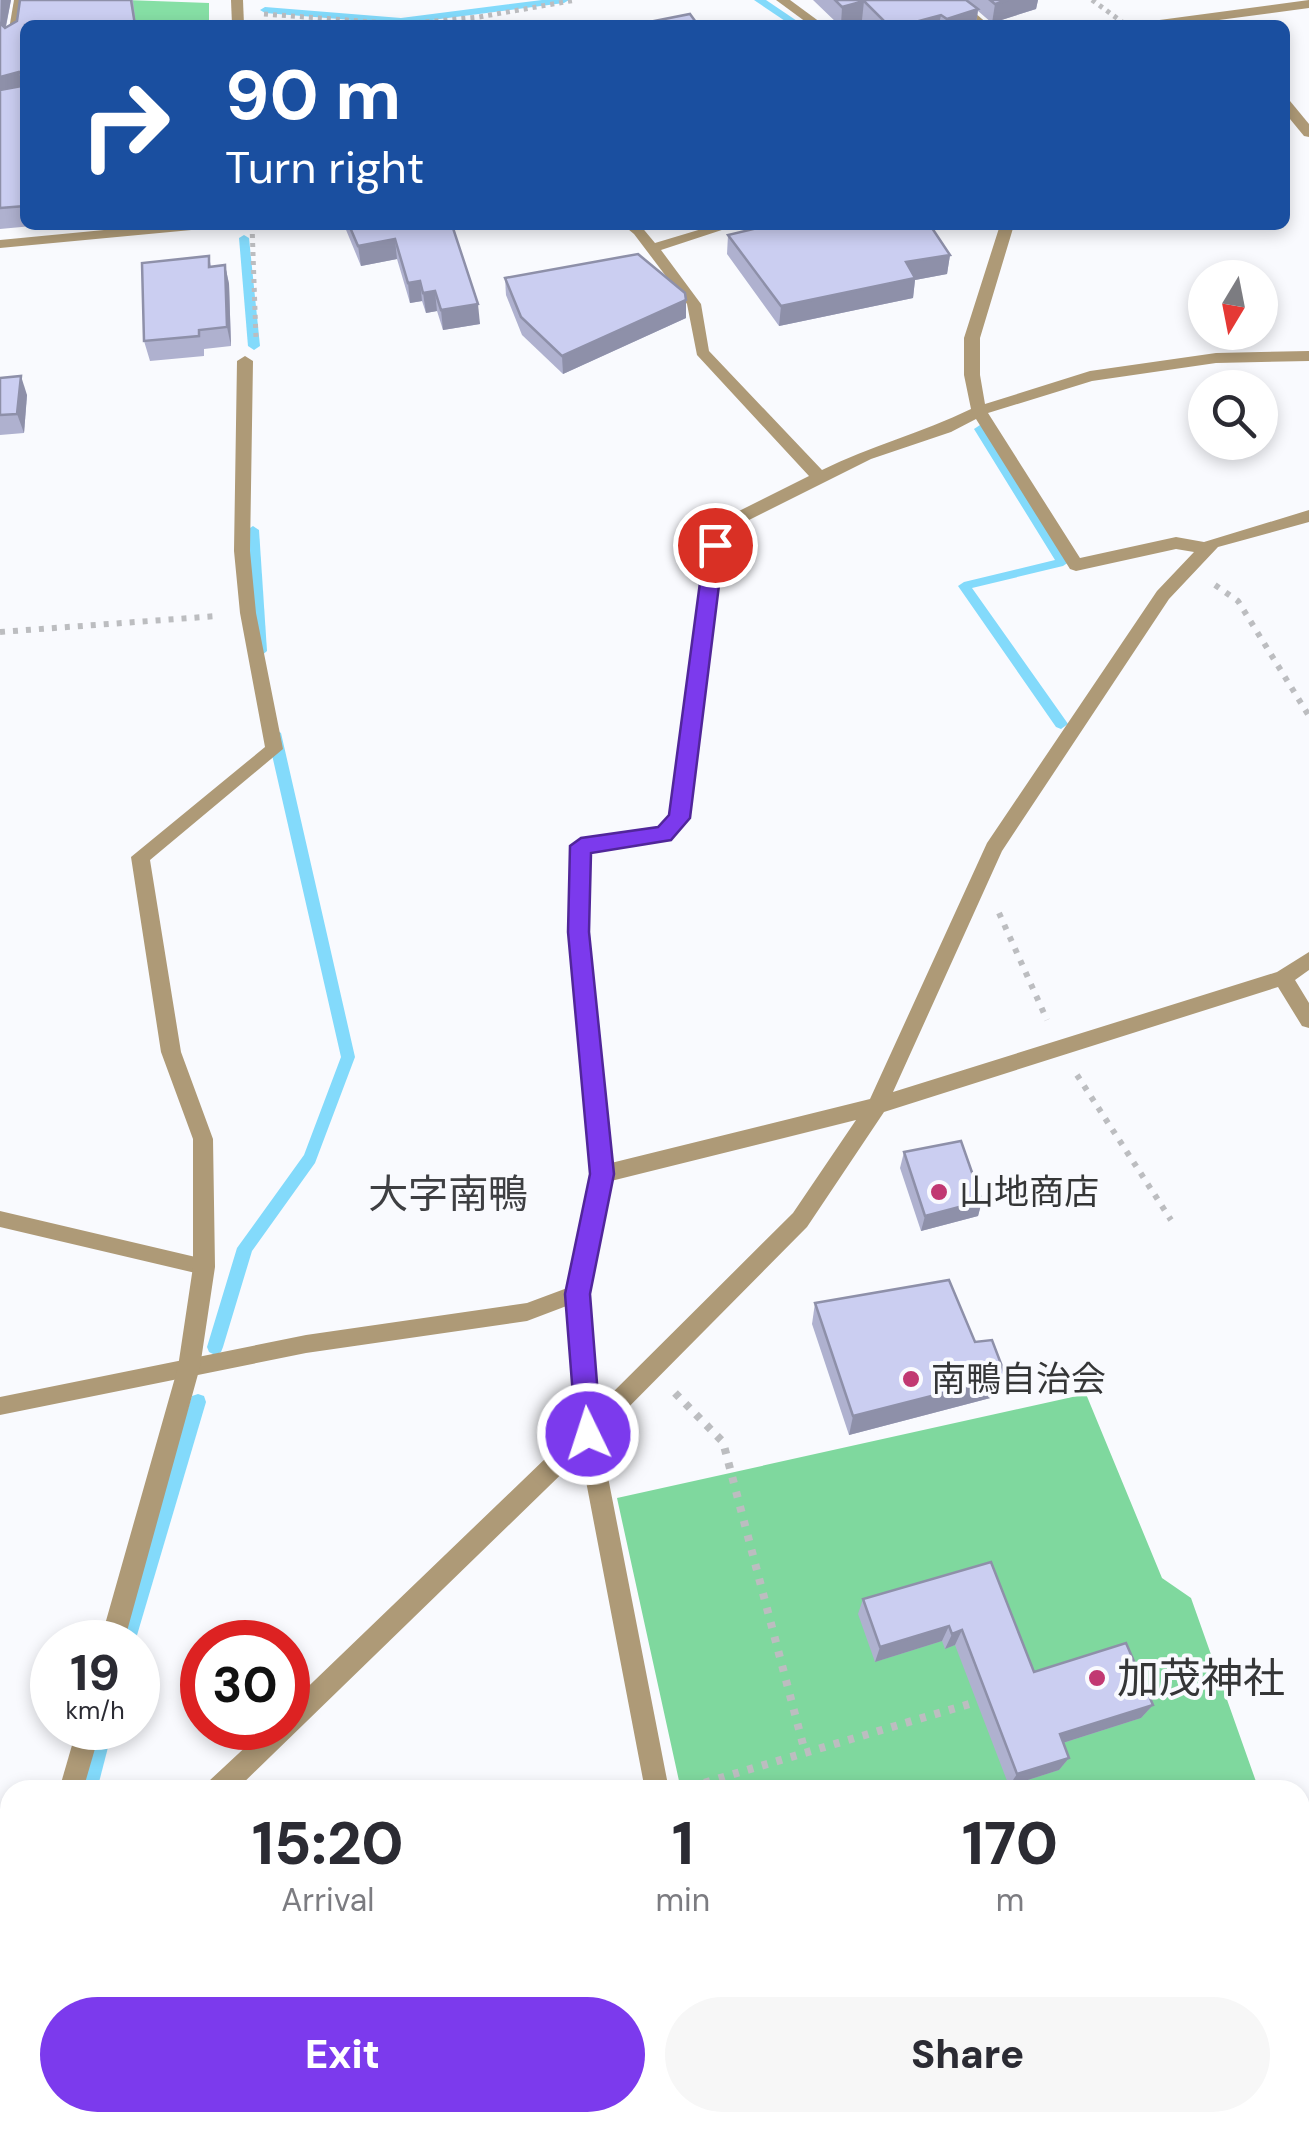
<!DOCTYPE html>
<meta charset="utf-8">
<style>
:root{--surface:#fff;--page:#f7f7f7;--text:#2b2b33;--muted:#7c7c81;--accent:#7c3aed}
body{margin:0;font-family:"DM Sans","Noto Sans JP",sans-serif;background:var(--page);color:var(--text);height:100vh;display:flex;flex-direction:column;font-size:38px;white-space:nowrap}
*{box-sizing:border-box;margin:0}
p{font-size:32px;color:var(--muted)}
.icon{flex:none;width:55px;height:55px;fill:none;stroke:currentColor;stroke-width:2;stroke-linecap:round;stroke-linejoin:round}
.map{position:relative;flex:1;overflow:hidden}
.drawer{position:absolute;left:0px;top:1780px;width:1310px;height:352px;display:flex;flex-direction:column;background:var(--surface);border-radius:30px 30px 0 0;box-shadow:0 5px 15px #0003}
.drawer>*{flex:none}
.banner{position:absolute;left:20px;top:20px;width:1270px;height:210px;border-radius:15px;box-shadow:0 5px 15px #0003;background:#1a4fa0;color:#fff;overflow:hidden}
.needle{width:65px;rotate:190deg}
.tools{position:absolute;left:1188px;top:260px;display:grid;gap:20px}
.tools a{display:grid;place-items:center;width:90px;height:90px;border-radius:50%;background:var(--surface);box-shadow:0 5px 15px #0003;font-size:50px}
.speed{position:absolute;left:30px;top:1620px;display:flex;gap:20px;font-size:50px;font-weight:700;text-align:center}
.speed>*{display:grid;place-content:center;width:130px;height:130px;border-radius:50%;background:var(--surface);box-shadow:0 5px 15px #0003;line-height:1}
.speed small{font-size:25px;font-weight:400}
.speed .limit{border:15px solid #d22;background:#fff;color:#111}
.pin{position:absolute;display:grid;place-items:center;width:85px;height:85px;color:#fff;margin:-42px;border:5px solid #fff;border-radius:50%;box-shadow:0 2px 10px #0007}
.me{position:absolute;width:110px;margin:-55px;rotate:356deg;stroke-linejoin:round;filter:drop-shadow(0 0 8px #0008)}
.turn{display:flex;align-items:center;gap:35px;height:210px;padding:0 40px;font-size:45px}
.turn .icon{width:130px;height:130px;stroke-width:2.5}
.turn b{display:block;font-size:70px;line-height:85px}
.eta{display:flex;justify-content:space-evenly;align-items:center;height:170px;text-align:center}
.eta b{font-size:60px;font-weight:800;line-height:70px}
.button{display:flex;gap:20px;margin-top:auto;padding:20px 40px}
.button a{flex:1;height:115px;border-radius:60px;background:var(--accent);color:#fff;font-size:40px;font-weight:800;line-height:115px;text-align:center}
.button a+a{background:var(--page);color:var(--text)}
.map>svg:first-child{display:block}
.green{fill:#86dfa5}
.forest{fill:#7fd89e}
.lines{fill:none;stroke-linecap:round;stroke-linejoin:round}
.stream{fill:#83dafb;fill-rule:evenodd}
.path-far2{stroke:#bcbdc0;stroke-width:5;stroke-dasharray:4 5;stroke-linecap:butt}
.path-far1{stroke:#bcbdc0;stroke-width:6;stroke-dasharray:5 8;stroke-linecap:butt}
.path{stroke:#bcbdc0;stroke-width:8;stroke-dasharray:6 9;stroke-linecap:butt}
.service{fill:#ae9a77;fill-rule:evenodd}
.minor{fill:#ae9a77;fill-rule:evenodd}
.wall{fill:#afb1cf}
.shaded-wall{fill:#8e90a9}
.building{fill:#cbcef1;stroke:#8e90a9;stroke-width:2.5}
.route{fill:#7c3aed;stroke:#51269a;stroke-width:2.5}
.poi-dot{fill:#c13872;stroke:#f9fafe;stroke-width:4}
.labels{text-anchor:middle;stroke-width:8;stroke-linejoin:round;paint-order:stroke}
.poi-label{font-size:35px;fill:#353637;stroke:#f9fafe;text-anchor:start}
.quarter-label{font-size:40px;fill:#3e3f42;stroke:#f9fafe}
.near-poi-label{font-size:42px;fill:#353637;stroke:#f9fafe;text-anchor:start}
</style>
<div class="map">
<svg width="1309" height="2132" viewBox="0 0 1309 2132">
<rect width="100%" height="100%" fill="#f9fafe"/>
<path class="green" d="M 126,0 L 209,3 L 209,25 L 88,25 Z"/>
<path class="forest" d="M 1086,1394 L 1162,1578 L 1191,1598 L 1259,1790 L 681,1790 L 617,1498 Z"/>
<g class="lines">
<g class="stream">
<path d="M 542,0 L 569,0 L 564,3 L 401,24 L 265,13 L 260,10 L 265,7 L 401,18 Z"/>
<path d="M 754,0 L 766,0 L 803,25 L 791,25 Z"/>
<path d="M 244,235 L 249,238 L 260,346 L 254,350 L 248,346 L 239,238 Z"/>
<path d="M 980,425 L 984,426 L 1069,562 L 1063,566 L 972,588 L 1066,721 L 1068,724 L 1061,729 L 1056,727 L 958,586 L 964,582 L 1055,560 L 974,429 Z"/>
<path d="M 253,526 L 259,530 L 267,651 L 261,656 L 255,651 L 247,530 Z"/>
<path d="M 274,728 L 281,733 L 355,1057 L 315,1163 L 252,1251 L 223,1347 L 221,1352 L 215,1355 L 209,1352 L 207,1347 L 237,1248 L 304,1155 L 341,1057 L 267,733 Z"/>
<path d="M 198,1394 L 204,1396 L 206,1402 L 135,1642 L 117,1642 L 190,1402 L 192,1396 Z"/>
<path d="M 95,1728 L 113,1728 L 97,1790 L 79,1790 Z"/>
</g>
<g class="path-far2">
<path d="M 1092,0 L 1125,24"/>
<path d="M 264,14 L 402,24 L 479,17 L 576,0"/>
<path d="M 252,225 L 256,339"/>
</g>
<g class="path-far1">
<path d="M 1215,585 L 1238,601 L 1309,716"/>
<path d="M 0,632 L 217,616"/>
<path d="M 999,913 L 1047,1020"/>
<path d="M 1077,1075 L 1171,1220"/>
</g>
<g class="path">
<path d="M 675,1393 L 723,1442 L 805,1752"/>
<path d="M 690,1787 L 976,1702"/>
</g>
<g class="service">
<path d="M 0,1211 L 204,1259 L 211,1261 L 213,1267 L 211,1273 L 204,1275 L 0,1227 Z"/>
<path d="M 578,1284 L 585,1287 L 587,1293 L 585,1299 L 527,1321 L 306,1353 L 0,1415 L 0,1397 L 306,1335 L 527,1303 Z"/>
</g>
<g class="minor">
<path d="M 14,0 L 26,0 L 19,41 L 13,45 L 7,41 Z"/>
<path d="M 231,0 L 243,0 L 244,25 L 232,25 Z"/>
<path d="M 776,0 L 790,0 L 824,25 L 810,25 Z"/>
<path d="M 946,0 L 960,0 L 989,25 L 975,25 Z"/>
<path d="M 1309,0 L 1309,8 L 1181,25 L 1146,25 L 1152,21 Z"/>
<path d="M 1285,100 L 1290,101 L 1309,124 L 1309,137 L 1304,136 L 1285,113 Z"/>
<path d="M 156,225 L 209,225 L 202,229 L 0,248 L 0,240 Z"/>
<path d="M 623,225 L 640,225 L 655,243 L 715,225 L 737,225 L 661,250 L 701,304 L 709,351 L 822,470 C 870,446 922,433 971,409 L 964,375 L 964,338 L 1000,225 L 1014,225 L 980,338 L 980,375 L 985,404 L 1090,371 L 1216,353 L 1309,351 L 1309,361 L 1216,363 L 1092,381 L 988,413 L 1080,558 L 1176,537 L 1204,542 L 1309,510 L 1309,522 L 1218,547 L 1169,599 L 1002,851 L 893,1092 L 1277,972 L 1309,952 L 1309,970 L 1295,980 L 1309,1003 L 1309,1028 L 1302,1026 L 1278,987 L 884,1112 L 807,1227 L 600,1436 L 669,1790 L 645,1790 L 581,1455 L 236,1790 L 206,1790 L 209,1781 L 266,1728 L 288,1728 L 288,1706 L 576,1429 L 567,1293 L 592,1174 L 568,932 L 572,846 L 581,839 L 659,828 L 670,816 L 707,545 L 721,520 L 809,476 L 697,355 L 687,304 L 634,234 ZM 976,419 L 1070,569 L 1076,571 L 1176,549 L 1194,552 L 1157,591 L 987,843 L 870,1099 L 611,1163 L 588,932 L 590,852 L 671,839 L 688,818 L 723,545 L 733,528 L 871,459 L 951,432 ZM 856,1120 L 793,1213 L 597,1408 L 589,1293 L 611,1181 Z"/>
<path d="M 245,356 L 253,361 L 250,551 L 256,613 L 283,749 L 150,860 L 181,1052 L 213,1139 L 215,1267 L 200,1367 L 124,1642 L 100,1642 L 178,1367 L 193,1267 L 193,1139 L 161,1052 L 131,857 L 265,747 L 240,613 L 234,551 L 237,361 Z"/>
<path d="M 77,1728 L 101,1728 L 83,1790 L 59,1790 Z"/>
<path d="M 10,1923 L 10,1959 L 0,1964 L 0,1928 Z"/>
<path d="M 691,2122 L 719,2122 L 721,2132 L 693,2132 Z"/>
</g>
</g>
<g class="wall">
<path d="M 0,0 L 11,0 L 6,27 L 17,21 L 20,0 L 133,0 L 136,25 L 25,25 L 25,225 L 43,225 L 0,229 Z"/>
<path d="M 813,0 L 1038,0 L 1036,9 L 992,23 L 978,11 L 976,25 L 867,25 L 862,20 L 839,25 Z"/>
<path d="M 344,225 L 452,225 L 480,324 L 443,330 L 437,311 L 426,313 L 422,301 L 410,303 L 397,259 L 361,266 Z"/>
<path d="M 728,235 L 950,255 L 947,274 L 915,280 L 913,298 L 779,326 L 727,254 Z"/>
<path d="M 209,256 L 211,267 L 225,265 L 229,284 L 231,346 L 204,349 L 204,356 L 150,361 L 144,341 Z"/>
<path d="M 505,278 L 686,300 L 686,318 L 563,374 L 522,335 L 506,295 Z"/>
<path d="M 0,378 L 27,395 L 24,433 L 0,435 Z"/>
<path d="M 904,1152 L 982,1201 L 978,1216 L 921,1231 L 900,1168 Z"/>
<path d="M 815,1303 L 975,1342 L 1006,1377 L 998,1396 L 849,1435 L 812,1324 Z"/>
<path d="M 991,1562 L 1034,1672 L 1153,1705 L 1141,1718 L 1063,1743 L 1069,1758 L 1059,1770 L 1009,1786 L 955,1645 L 945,1649 L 942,1641 L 875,1662 L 858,1614 L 863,1599 Z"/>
</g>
<g class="shaded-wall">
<path d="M 1,0 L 11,0 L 3,40 L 0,29 Z"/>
<path d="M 1008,0 L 1038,0 L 1036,9 L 992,23 L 995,4 Z"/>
<path d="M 864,1 L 862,20 L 841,25 L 842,7 Z"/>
<path d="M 978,9 L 976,25 L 946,25 L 947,19 Z"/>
<path d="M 941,15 L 939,25 L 904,25 Z"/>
<path d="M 19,72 L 24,92 L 0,99 L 0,77 Z"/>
<path d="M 395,239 L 397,259 L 361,266 L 358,246 Z"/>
<path d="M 950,255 L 947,274 L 915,280 L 913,298 L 779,326 L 781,306 L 906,262 Z"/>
<path d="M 225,265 L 229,284 L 231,346 L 227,327 Z"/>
<path d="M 420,281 L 422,301 L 410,303 L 408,283 Z"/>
<path d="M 435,291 L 437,311 L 426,313 L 423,293 Z"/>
<path d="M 686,300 L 686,318 L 563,374 L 562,356 Z"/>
<path d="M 478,304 L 480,324 L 443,330 L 441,310 Z"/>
<path d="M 21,376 L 27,395 L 24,433 L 17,414 Z"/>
<path d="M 982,1201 L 978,1216 L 921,1231 L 925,1216 Z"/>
<path d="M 1006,1377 L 998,1396 L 849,1435 L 853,1416 Z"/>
<path d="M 949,1626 L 942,1641 L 875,1662 L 880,1647 Z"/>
<path d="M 962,1630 L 955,1645 L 945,1649 L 952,1634 Z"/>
<path d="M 1153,1705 L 1141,1718 L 1050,1747 L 1060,1734 Z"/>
<path d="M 1069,1758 L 1059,1770 L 1009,1786 L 1017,1774 Z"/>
</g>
<g class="building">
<path d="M 20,0 L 131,0 L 135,25 L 25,25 L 25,206 L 0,208 L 0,90 L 22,86 L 23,76 L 19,72 L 0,77 L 0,23 L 5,28 L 17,21 Z"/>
<path d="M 835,0 L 966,0 L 978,9 L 947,19 L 941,15 L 904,25 L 888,25 L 864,1 L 842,7 Z"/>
<path d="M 990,0 L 1008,0 L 995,4 Z"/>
<path d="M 690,14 L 698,25 L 634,25 Z"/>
<path d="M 349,225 L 452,225 L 478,304 L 441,310 L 435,291 L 423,293 L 420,281 L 408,283 L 395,239 L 358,246 Z"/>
<path d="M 770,225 L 930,225 L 950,255 L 906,262 L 915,278 L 781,306 L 728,235 Z"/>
<path d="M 638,254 L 685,293 L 686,300 L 562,356 L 521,317 L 505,278 Z"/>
<path d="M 209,256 L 209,267 L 225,265 L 227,327 L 199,330 L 199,336 L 144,341 L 142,263 Z"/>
<path d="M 21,376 L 17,414 L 0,415 L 0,378 Z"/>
<path d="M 961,1141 L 982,1201 L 925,1216 L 904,1152 Z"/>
<path d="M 949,1280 L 975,1342 L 992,1340 L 1006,1377 L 853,1416 L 815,1303 Z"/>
<path d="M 991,1562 L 1034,1672 L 1126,1643 L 1153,1705 L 1060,1734 L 1069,1758 L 1017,1774 L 962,1630 L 952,1634 L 949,1626 L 880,1647 L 863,1599 Z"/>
</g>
<path class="route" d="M 715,539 L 724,545 L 690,818 L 671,840 L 591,853 L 589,932 L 614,1174 L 590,1294 L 601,1434 L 598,1442 L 588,1446 L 579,1442 L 576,1434 L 565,1294 L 590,1174 L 568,932 L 570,846 L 581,838 L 658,827 L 669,815 L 705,545 Z"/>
<g class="poi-dot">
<circle cx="939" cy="1192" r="10"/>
<circle cx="911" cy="1379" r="10"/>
<circle cx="1097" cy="1678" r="10"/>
</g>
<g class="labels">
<g class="poi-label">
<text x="959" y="1204">山地商店</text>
<text x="931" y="1391">南鴨自治会</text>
</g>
<g class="quarter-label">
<text x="448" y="1208">大字南鴨</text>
</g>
<g class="near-poi-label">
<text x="1117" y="1693">加茂神社</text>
</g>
</g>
</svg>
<div class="tools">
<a><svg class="needle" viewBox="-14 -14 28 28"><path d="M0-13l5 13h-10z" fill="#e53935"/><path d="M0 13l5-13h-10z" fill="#7c7c81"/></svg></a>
<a><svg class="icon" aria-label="search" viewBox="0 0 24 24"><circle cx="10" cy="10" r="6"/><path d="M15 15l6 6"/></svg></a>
</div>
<div class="speed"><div>19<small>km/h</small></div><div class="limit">30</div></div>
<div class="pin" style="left:715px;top:545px;background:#d93025"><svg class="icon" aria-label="arrive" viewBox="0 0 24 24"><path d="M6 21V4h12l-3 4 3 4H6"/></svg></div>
<svg class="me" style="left:588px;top:1434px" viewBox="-20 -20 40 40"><circle r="17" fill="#7c3aed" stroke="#fff" stroke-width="3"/><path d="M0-11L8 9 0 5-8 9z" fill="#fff"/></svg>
<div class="banner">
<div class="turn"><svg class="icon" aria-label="right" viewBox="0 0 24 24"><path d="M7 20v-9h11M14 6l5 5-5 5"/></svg><div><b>90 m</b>Turn right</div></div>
</div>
<section class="drawer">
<div class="eta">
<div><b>15:20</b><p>Arrival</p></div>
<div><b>1</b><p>min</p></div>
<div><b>170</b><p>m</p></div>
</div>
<div class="button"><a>Exit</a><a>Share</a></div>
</section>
</div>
